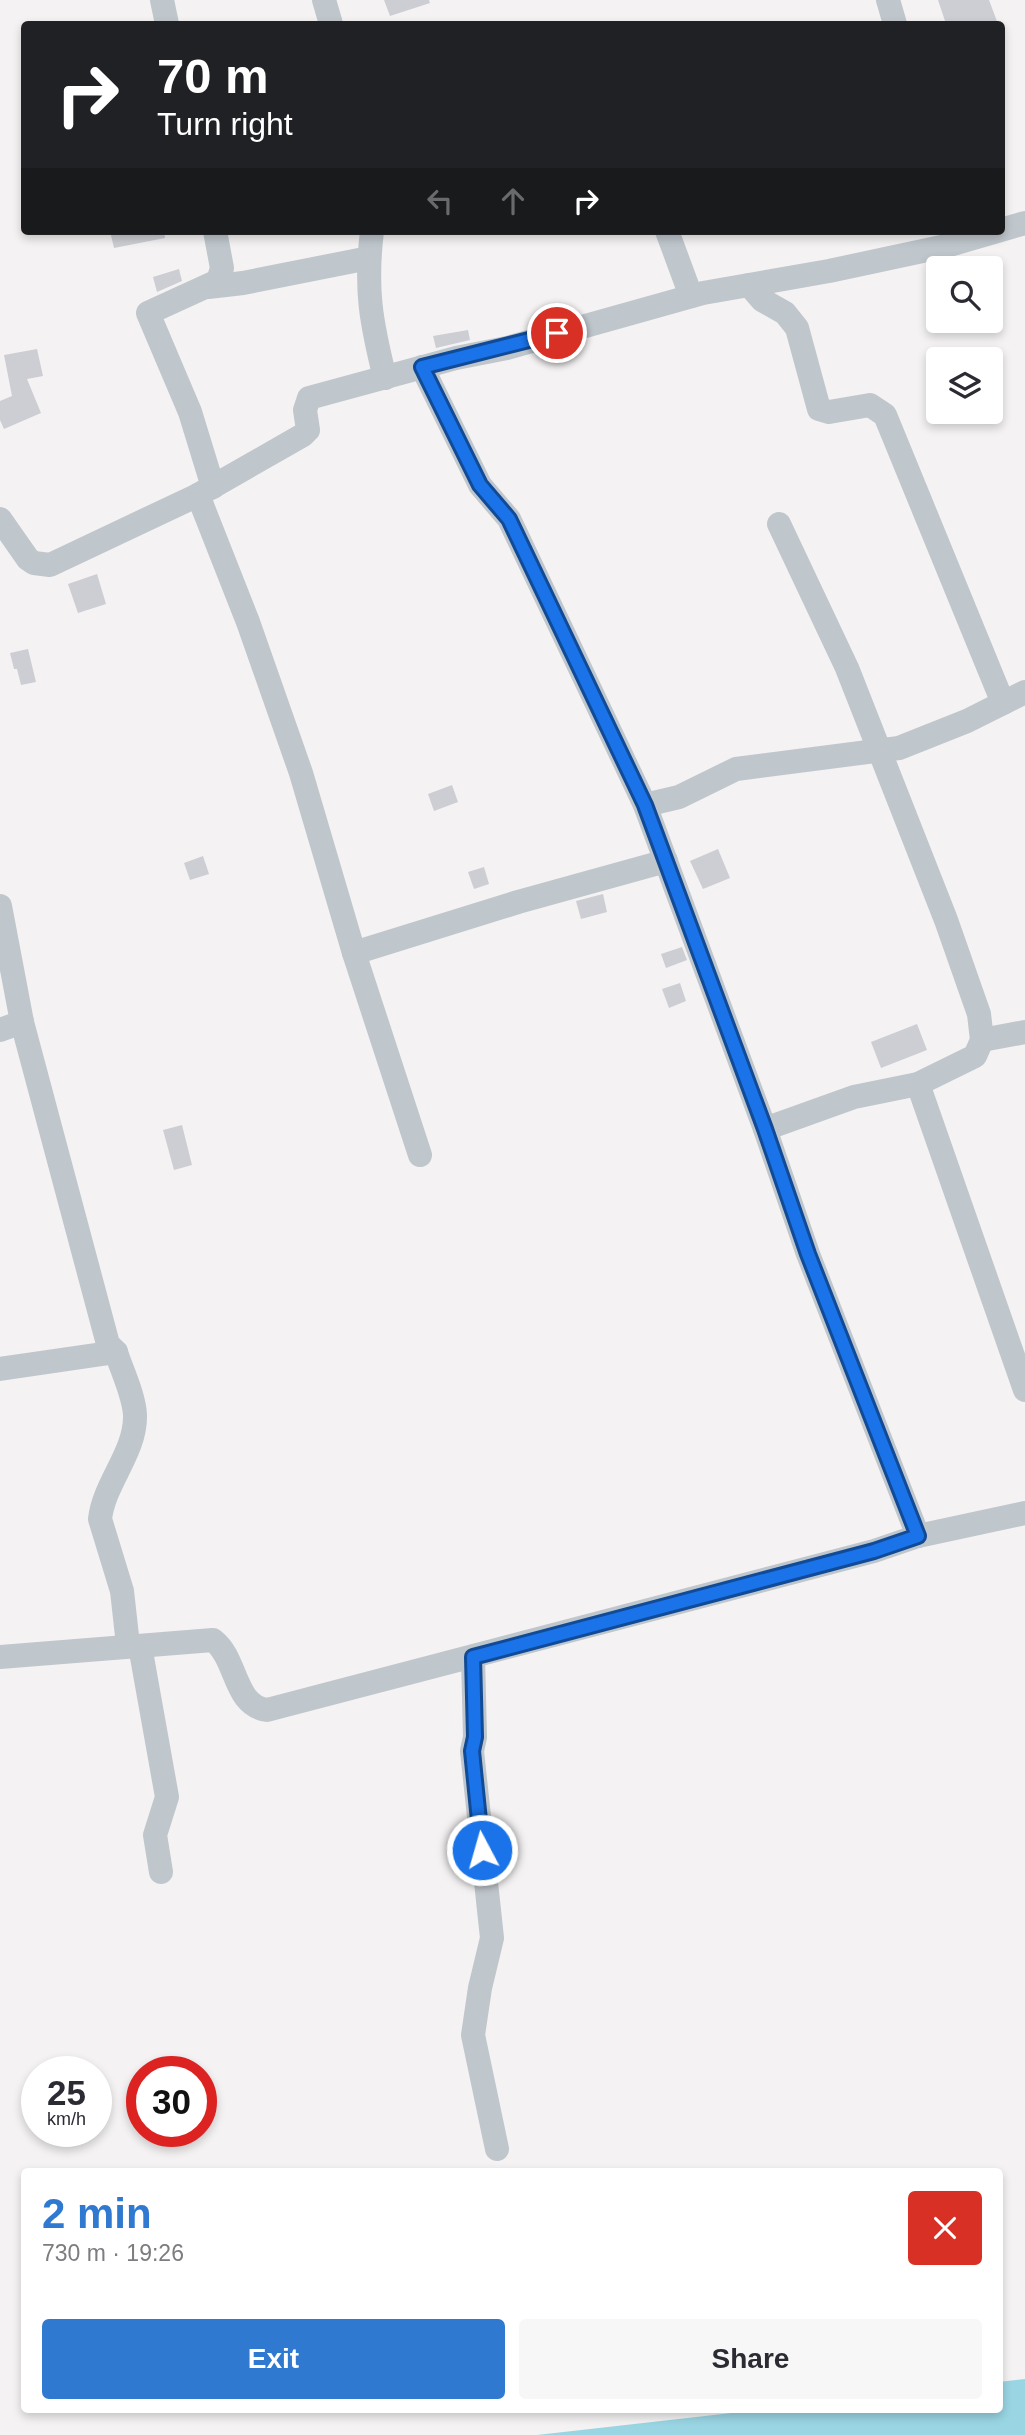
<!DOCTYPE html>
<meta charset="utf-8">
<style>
:root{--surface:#fff;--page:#f7f7f7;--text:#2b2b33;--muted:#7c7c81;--accent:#3079d0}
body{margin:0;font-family:Arial,sans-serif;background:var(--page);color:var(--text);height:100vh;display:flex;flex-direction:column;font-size:26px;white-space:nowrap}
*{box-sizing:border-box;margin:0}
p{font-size:23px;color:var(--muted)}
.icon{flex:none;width:38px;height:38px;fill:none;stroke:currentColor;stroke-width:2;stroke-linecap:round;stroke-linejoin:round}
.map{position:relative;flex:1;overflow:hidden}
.panel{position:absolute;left:21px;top:2168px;width:982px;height:245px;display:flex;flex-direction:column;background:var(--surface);border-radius:7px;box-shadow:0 4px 10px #0003}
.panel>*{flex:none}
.guide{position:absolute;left:21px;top:21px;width:984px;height:214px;border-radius:7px;box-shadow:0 4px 10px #0003;background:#202124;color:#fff;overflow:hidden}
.buttons{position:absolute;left:926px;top:256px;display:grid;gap:14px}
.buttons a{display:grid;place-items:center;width:77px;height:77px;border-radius:7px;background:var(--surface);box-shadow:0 4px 10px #0003;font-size:35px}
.speed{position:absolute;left:21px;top:2056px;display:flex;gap:14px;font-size:35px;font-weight:700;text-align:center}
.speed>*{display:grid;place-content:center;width:91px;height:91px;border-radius:50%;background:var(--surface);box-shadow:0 4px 10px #0003;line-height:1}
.speed small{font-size:18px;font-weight:400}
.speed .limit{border:10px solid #d22;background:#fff;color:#111}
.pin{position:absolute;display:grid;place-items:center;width:60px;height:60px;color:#fff;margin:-30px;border:4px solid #fff;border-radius:50%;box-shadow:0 2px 7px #0007}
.me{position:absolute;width:77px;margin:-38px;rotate:354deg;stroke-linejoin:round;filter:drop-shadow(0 0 5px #0008)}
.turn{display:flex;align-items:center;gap:24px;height:147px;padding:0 21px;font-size:32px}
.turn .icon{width:91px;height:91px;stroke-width:2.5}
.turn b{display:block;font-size:49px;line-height:60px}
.lanes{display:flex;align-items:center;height:66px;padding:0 21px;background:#0003;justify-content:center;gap:35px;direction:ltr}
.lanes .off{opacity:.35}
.round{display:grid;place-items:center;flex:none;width:74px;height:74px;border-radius:7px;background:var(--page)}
.headline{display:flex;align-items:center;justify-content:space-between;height:119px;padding:0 21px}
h1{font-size:42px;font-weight:800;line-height:52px;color:var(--accent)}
.primary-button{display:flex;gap:14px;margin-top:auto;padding:14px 21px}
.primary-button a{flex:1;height:80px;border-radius:7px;background:var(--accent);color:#fff;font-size:28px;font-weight:800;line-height:80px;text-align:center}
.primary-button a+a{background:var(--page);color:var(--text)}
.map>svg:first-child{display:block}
.water{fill:#99d5e3}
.building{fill:#cdced3}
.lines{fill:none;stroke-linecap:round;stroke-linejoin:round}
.minor{stroke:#bfc6cc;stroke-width:24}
.route-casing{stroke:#114b97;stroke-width:18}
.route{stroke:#1a73e8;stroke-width:12}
</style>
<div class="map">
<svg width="1025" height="2435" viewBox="0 0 1025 2435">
<rect width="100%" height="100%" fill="#f4f2f2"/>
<path class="water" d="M 1025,2379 L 1025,2435 L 537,2435 L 758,2410 L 999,2410 L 999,2382 Z"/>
<g class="building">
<path d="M 384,0 L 429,0 L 430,3 L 390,16 Z"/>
<path d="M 938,0 L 989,0 L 998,24 L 946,24 Z"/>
<path d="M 110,231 L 164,231 L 165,238 L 114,248 Z"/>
<path d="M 179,269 L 182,281 L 157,292 L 153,277 Z"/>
<path d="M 468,330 L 470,340 L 436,348 L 433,336 Z"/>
<path d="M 37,349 L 43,376 L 27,379 L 41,413 L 4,429 L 0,420 L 0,401 L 12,396 L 4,355 Z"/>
<path d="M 97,574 L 106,604 L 78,613 L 68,584 Z"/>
<path d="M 28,649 L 36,682 L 21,685 L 17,669 L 14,669 L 10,653 Z"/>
<path d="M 452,785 L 458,802 L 434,811 L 428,794 Z"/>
<path d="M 718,849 L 730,878 L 703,889 L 690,861 Z"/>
<path d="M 203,856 L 209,874 L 190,880 L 184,863 Z"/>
<path d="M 484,867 L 489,884 L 474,889 L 468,872 Z"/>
<path d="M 603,894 L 607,912 L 581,919 L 576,901 Z"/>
<path d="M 682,947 L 687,960 L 666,968 L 661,954 Z"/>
<path d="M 680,983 L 686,1001 L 669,1008 L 662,989 Z"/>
<path d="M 917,1024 L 927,1050 L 881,1068 L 871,1042 Z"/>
<path d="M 182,1125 L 192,1165 L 174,1170 L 163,1130 Z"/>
</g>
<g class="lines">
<g class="minor">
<path d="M 162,0 L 167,24"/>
<path d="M 324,0 L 331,24"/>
<path d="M 888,0 L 895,24"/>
<path d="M 372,231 C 365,289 371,322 385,378"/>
<path d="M 667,231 L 691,296"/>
<path d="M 749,285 L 762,300 L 785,313 L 797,328 L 819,409 L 829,412 L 870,405 L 885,415 L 1003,703"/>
<path d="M 208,287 L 243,283 L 369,258"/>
<path d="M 422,367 L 480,485 L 509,519 L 645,805 L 765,1129 L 808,1254 L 918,1536"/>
<path d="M 213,487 L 190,412 L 148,313 L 218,281 L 222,268 L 215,231"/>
<path d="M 198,495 L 248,622 L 301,773 L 354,953 L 420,1155"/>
<path d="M 0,519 L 28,559 L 34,563 L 50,565 L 198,495 L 303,435 L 308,430 L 305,410 L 309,398 L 456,358 L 507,348 L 703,293 L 829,271 L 946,246 L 1025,223"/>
<path d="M 645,805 L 679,797 L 736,769 L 899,748 L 967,721 L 1025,692"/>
<path d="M 0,906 L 22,1022 L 0,1030"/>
<path d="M 354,953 L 518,902 L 666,861"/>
<path d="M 22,1022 L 108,1344 L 116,1352"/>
<path d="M 982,1040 L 1025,1032"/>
<path d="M 918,1084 L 1025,1390"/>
<path d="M 765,1129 L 854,1097 L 918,1084 L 975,1056 L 982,1040 L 979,1014 L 946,920 L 847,668 L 779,524"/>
<path d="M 0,1369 L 116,1352 C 122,1371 134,1395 135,1415 C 136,1452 104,1483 100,1519 L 122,1591 L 128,1645"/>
<path d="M 140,1646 L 167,1797 L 155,1835 L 161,1872"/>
<path d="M 0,1657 L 213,1640 C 238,1659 233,1705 267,1710 L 874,1551 L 918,1536 L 1025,1513"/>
<path d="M 473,1657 L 475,1737 L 472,1751 L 492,1938 L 480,1988 L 473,2035 L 497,2149"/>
</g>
</g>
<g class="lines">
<g class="route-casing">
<path id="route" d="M 482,1850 L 472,1751 L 475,1737 L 473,1657 L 874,1551 L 918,1536 L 808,1254 L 765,1129 L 645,805 L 509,519 L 480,485 L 422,367 L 557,333"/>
</g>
<use href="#route" class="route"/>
</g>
</svg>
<div class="buttons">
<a><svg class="icon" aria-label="search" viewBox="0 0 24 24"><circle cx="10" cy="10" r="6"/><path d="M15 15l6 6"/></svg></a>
<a><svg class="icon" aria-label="layers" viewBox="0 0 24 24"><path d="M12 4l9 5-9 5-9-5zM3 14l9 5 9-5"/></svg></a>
</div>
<div class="speed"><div>25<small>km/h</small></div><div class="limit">30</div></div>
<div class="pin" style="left:557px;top:333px;background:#d93025"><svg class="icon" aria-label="arrive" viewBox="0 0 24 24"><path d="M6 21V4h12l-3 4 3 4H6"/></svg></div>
<svg class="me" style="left:482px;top:1850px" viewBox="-20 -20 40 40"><circle r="17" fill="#1a73e8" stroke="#fff" stroke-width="3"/><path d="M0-11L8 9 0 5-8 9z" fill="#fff"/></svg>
<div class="guide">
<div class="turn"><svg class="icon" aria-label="right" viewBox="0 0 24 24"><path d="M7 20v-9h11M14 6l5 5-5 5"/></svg><div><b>70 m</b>Turn right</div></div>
<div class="lanes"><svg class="icon off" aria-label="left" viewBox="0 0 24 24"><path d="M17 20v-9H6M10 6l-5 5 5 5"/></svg><svg class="icon off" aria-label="ahead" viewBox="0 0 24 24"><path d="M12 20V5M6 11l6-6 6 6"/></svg><svg class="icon" aria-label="right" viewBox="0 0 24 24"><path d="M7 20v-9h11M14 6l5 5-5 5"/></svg></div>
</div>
<section class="panel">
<div class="headline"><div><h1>2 min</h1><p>730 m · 19:26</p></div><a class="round" style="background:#d93025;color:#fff"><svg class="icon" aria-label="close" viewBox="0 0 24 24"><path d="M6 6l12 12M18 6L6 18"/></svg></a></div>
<div class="primary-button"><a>Exit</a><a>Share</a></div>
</section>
</div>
